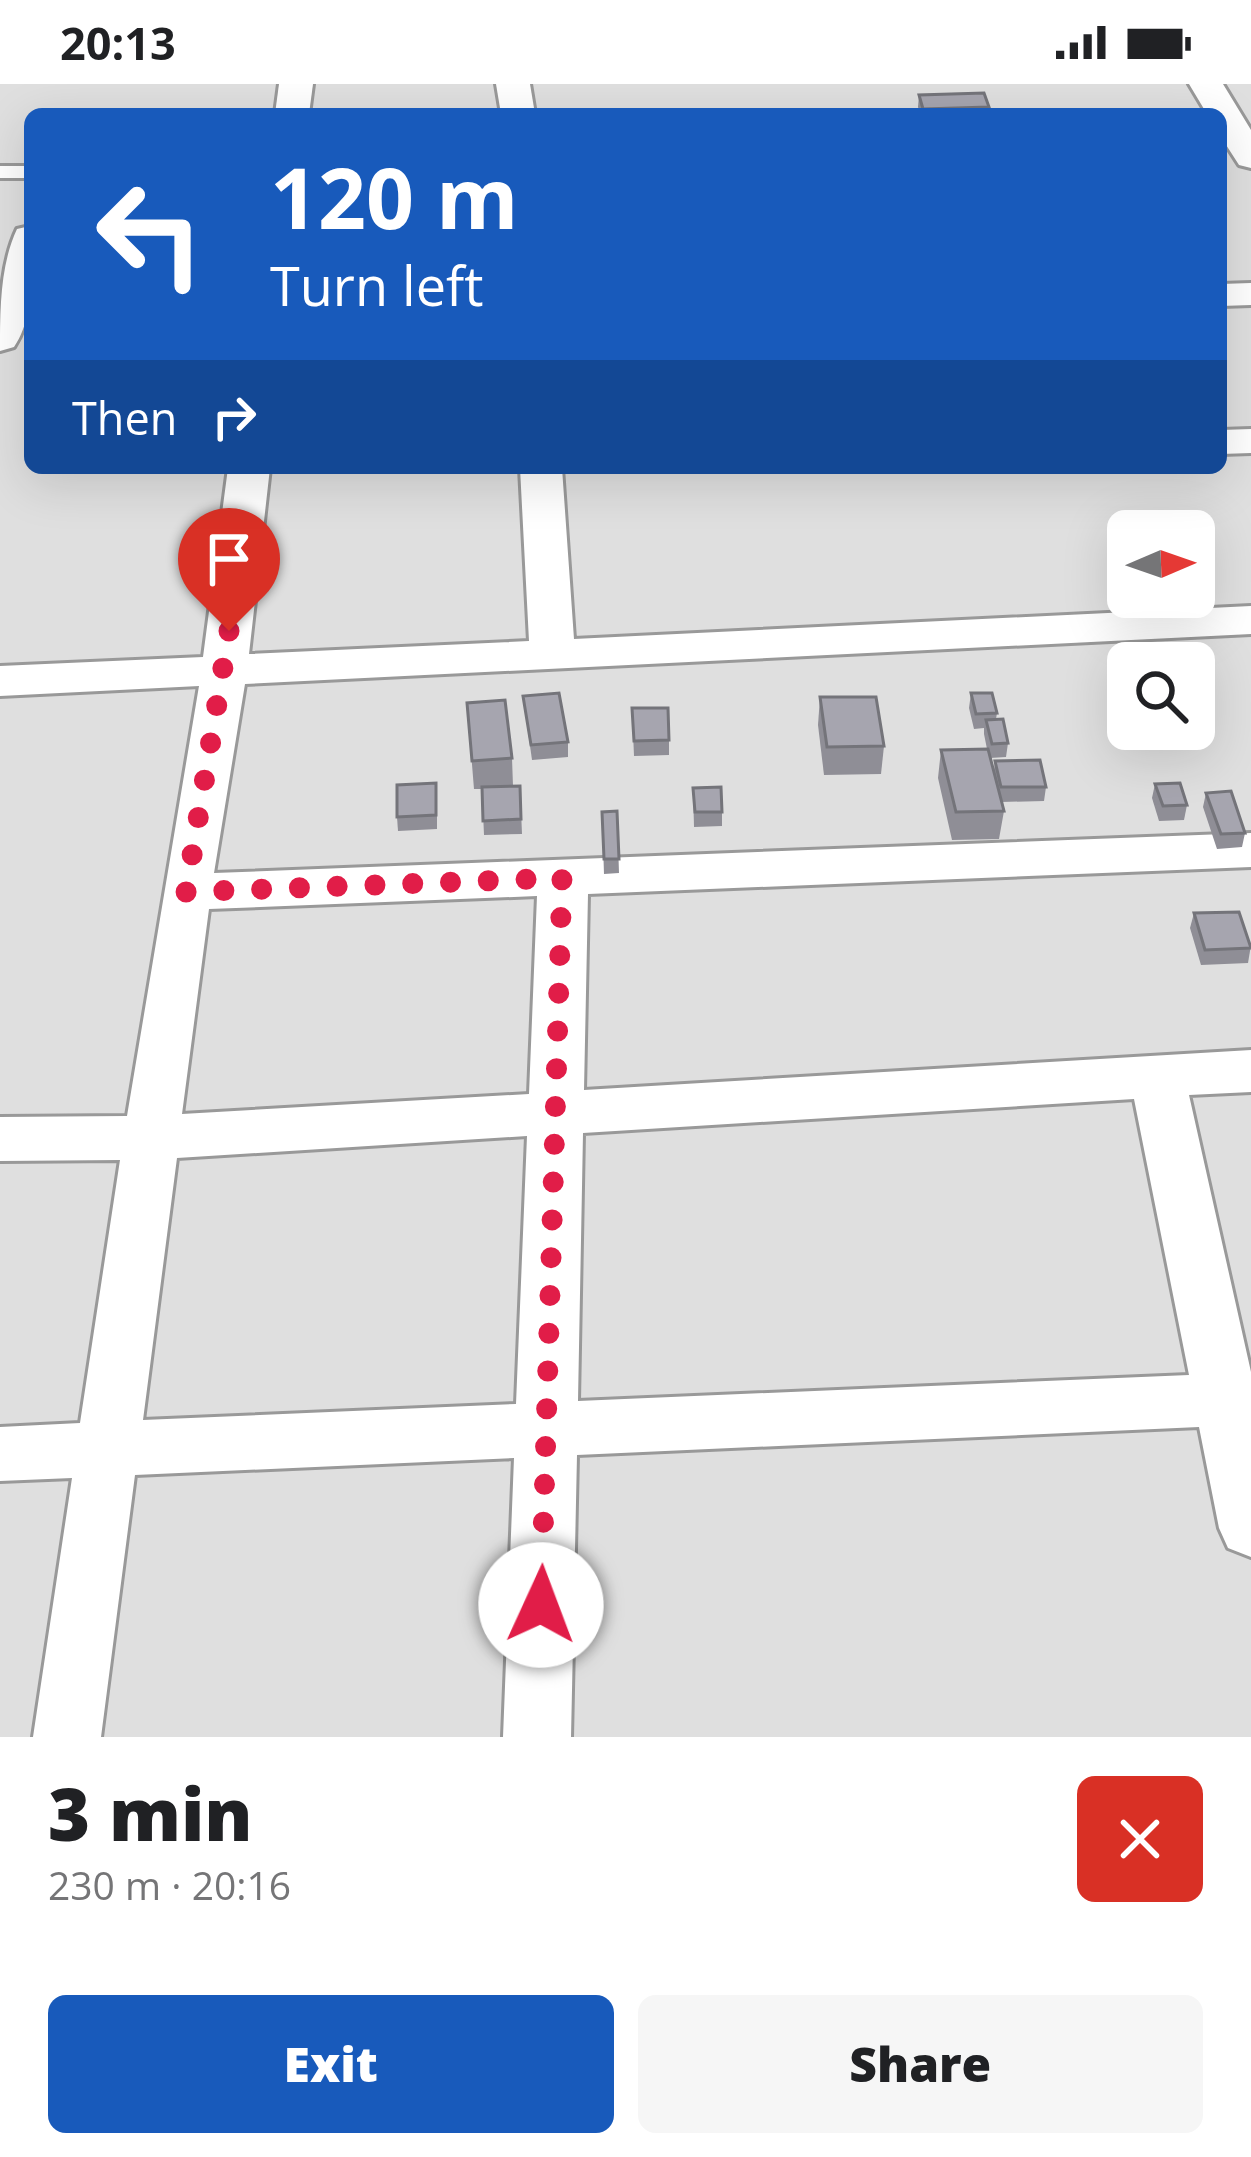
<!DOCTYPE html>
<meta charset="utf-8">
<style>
:root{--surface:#fff;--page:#f6f6f6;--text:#202124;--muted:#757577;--accent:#185abb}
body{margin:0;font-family:"Open Sans",sans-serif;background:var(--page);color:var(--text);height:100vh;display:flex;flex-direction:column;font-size:45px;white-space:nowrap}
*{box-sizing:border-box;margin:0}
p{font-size:39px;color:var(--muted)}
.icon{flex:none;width:66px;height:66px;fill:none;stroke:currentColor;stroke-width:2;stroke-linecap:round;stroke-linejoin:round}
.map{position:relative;height:1653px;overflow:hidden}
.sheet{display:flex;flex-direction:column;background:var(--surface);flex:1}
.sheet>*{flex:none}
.top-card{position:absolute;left:24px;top:24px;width:1203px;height:366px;border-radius:18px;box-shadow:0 12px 48px #0002;background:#185abb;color:#fff;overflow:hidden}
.needle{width:78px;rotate:88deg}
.fabs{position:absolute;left:1107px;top:426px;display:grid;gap:24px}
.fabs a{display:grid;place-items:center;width:108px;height:108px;border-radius:18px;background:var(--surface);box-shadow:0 12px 48px #0002;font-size:60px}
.pin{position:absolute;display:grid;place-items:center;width:102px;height:102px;color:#fff;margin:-123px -51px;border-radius:50% 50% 50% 0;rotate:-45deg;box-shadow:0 0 12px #0007}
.pin .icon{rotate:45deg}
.me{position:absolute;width:132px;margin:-66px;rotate:2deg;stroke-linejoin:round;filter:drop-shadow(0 0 9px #0008)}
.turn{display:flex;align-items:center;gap:42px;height:252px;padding:0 48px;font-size:54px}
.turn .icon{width:156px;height:156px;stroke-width:2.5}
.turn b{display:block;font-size:84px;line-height:102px}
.then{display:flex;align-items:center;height:114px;padding:0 48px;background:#0003;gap:24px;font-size:45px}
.round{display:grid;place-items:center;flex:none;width:126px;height:126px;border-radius:18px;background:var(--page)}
.overview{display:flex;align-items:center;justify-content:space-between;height:204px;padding:0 48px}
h1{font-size:72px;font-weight:800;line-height:90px}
.action{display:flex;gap:24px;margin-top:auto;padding:24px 48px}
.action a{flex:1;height:138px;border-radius:18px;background:var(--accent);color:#fff;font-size:48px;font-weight:800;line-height:138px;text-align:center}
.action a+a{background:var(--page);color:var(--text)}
.status{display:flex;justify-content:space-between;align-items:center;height:84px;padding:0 60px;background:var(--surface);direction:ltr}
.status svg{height:33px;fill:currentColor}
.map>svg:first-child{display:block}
.residential{fill:#dfdfdf;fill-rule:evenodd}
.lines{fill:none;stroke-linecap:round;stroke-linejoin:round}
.lane-casing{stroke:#999;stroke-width:6}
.street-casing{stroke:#999;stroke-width:6}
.lane{fill:#fff;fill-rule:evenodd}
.street{fill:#fff;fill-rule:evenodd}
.wall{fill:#8f8e96}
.building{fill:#a6a5af;stroke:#74747a;stroke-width:3}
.route{stroke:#e11d48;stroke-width:21;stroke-dasharray:0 37.8}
</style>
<div class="status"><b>20:13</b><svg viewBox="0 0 49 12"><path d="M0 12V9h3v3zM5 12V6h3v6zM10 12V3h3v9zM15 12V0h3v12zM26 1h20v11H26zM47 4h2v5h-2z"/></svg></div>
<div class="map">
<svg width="1251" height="1653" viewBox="0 0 1251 1653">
<rect width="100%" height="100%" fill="#ebeaf1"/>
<path class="residential" d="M 0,0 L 1251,0 L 1251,1653 L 0,1653 ZM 30,30 L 1221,30 L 1221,384 L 30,384 ZM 1128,447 L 1194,447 L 1194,513 L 1128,513 ZM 1128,579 L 1194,579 L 1194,645 L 1128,645 Z"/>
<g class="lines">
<g class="lane-casing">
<rect id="lane" x="0" y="82" width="30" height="12"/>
</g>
<g class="street-casing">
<g id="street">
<path d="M 279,0 L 313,0 L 309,30 L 275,30 Z"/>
<path d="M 496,0 L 530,0 L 535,30 L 501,30 Z"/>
<path d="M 1189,0 L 1223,0 L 1251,46 L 1251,84 L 1239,81 L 1221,53 L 1221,30 L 1207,30 Z"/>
<path d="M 30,142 C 30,181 37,229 14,263 L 0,267 C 0,226 0,181 17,145 Z"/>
<path d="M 1251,199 L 1251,221 L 1221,222 L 1221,200 Z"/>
<path d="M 1251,345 L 1251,369 L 1221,370 L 1221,346 Z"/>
<path d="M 228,384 L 270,384 L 249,570 L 529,557 L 520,384 L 562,384 L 574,555 L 1251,522 L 1251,550 L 245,600 L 214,789 L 1251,749 L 1251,783 L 588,810 L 584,1006 L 1251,966 L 1251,1008 L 1189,1011 L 1251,1288 L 1251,1473 L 1228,1464 L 1219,1444 L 1199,1343 L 577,1371 L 571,1653 L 503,1653 L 514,1374 L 135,1391 L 101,1653 L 33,1653 L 72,1394 L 0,1397 L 0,1343 L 80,1339 L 120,1076 L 0,1077 L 0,1033 L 127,1032 L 199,602 L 0,612 L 0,582 L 203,573 ZM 537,812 L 529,1010 L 182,1030 L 209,825 ZM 1134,1015 L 1189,1291 L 578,1317 L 583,1049 ZM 527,1052 L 516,1320 L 143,1336 L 177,1074 Z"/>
</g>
</g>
<use href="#lane" class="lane"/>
<use href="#street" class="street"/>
</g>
<g class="wall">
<path d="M 919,11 L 989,23 L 988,30 L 920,30 L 918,23 Z"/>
<path d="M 971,609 L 997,629 L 996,635 L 1008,659 L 1006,673 L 990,674 L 994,687 L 995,677 L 1046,703 L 1044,717 L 1001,718 L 1004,727 L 999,755 L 952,756 L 938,694 L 941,666 L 987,665 L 984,650 L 984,644 L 974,645 L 969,624 Z"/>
<path d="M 523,612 L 568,658 L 568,673 L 532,676 Z"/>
<path d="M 820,613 L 884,662 L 881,690 L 824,691 L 818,641 Z"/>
<path d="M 467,619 L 512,674 L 513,702 L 520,702 L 522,750 L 484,751 L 482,705 L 474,705 Z"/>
<path d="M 632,624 L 669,656 L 669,671 L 634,672 Z"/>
<path d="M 1155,700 L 1187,721 L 1184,736 L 1159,737 L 1152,714 Z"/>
<path d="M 693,704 L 722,728 L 722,742 L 694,743 Z"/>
<path d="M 1206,709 L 1245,749 L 1242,763 L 1217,765 L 1203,723 Z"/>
<path d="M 437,714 L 437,745 L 398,747 L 397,733 Z"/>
<path d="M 617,727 L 619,789 L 604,790 L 602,728 Z"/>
<path d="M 1194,829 L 1251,861 L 1248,879 L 1201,881 L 1190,844 Z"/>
</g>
<g class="building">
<path d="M 984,9 L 989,23 L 923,25 L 919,11 Z"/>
<path d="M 559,609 L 568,658 L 531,661 L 523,612 Z"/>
<path d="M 971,609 L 992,609 L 997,629 L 976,630 Z"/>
<path d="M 820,613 L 876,613 L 884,662 L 827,663 Z"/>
<path d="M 505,616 L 512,674 L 472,677 L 467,619 Z"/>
<path d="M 632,624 L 668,624 L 669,656 L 634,657 Z"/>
<path d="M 1003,635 L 1008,659 L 992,660 L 986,636 Z"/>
<path d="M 988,665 L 1004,727 L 956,728 L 941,666 Z"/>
<path d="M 1040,676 L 1046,703 L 1001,703 L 995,677 Z"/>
<path d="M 436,699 L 436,731 L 397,733 L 397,701 Z"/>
<path d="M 1180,699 L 1187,721 L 1163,722 L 1155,700 Z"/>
<path d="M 520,702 L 521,735 L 483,737 L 482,703 Z"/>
<path d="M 721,703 L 722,728 L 695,728 L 693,704 Z"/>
<path d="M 1231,707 L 1245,749 L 1221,750 L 1206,709 Z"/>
<path d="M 617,727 L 619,775 L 604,775 L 602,728 Z"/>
<path d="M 1239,828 L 1251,864 L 1205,866 L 1194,829 Z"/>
</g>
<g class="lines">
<path class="route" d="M 229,547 L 186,808 L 562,794 L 541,1521"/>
</g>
</svg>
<div class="fabs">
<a><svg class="needle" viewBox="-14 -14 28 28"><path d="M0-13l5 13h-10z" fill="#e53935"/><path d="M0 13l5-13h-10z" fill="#757577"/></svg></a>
<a><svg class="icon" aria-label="search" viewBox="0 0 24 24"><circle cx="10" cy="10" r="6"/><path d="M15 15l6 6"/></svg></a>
</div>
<div class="pin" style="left:229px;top:547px;background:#d93025"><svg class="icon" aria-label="arrive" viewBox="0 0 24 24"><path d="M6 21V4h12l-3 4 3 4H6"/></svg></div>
<svg class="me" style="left:541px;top:1521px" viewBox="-20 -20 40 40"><circle r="19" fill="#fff"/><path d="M0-13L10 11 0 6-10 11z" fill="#e11d48"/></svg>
<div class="top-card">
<div class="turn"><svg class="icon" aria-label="left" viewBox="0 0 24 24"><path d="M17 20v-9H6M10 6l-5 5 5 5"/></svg><div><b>120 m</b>Turn left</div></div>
<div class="then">Then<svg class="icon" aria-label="right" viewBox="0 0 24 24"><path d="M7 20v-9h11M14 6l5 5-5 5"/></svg></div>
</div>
</div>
<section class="sheet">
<div class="overview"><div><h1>3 min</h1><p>230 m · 20:16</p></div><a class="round" style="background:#d93025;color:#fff"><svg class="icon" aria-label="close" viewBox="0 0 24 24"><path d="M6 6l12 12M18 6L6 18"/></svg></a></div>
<div class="action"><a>Exit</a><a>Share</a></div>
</section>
